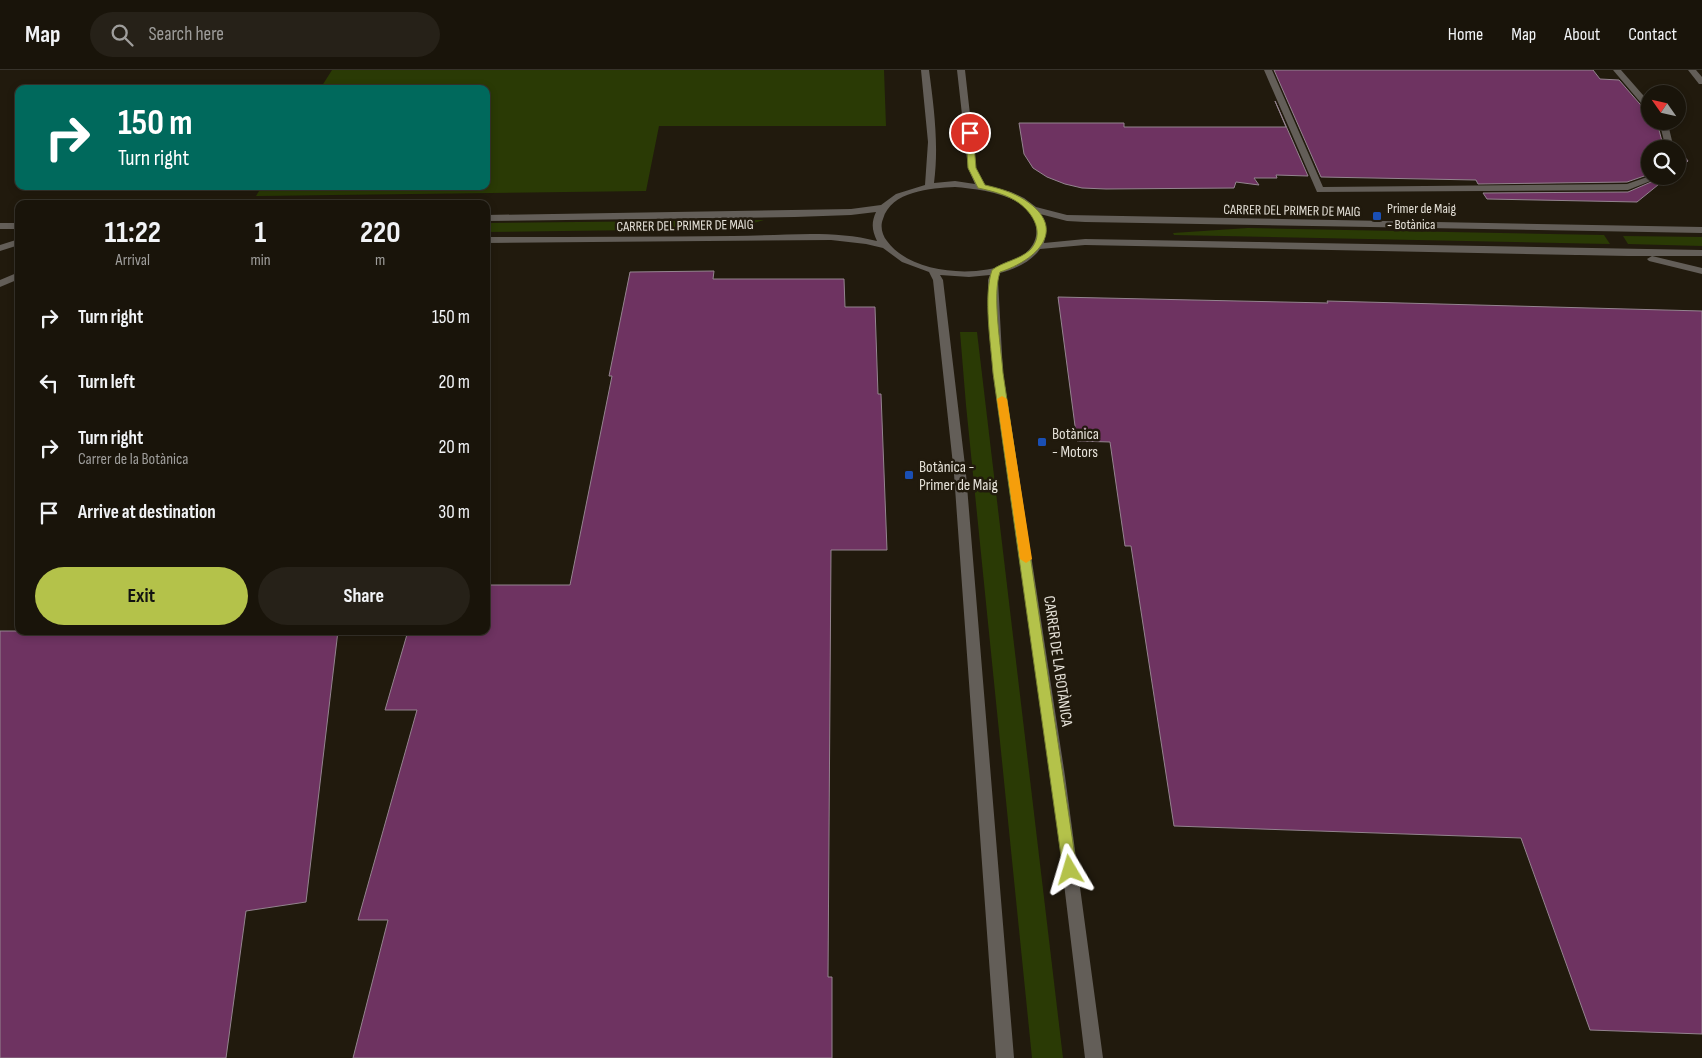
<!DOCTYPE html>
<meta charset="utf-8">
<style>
:root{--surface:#19140a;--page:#262118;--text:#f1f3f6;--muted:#9f9e9c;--line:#37332b;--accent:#b4c24a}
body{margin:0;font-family:"Sofia Sans Condensed",sans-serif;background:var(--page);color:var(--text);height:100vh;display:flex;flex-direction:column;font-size:19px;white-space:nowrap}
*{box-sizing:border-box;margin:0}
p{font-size:16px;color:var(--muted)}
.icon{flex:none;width:28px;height:28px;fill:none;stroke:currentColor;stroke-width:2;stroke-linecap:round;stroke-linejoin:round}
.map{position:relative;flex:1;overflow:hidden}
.sheet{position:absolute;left:15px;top:130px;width:475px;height:435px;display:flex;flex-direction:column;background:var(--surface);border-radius:10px;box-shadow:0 2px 8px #0003,0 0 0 1px var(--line)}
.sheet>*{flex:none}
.banner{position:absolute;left:15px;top:15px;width:475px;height:105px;border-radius:10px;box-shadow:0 2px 8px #0003,0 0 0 1px var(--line);background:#00695c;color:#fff;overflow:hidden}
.needle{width:32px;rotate:304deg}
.fabs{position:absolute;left:1641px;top:15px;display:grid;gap:10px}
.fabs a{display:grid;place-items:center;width:45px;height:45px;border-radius:50%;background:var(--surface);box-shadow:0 2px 8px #0003,0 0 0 1px var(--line);font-size:25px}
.pin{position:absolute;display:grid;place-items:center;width:42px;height:42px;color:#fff;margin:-21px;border:2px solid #fff;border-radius:50%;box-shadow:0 1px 5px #0007}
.me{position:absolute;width:55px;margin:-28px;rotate:353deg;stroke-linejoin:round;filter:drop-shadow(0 0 4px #0008)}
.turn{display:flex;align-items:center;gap:18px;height:105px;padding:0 20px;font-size:22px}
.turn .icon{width:65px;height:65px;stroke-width:2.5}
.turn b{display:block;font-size:35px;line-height:42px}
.eta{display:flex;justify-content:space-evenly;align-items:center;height:85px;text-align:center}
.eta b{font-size:30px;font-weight:700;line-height:35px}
.cta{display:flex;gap:10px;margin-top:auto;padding:10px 20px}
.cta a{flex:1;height:58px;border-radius:30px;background:var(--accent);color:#111;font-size:20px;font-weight:700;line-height:58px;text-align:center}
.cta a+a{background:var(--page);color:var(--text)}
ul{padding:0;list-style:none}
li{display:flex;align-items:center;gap:15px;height:65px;padding:0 20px}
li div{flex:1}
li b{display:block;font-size:19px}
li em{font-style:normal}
header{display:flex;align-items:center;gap:30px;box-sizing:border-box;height:70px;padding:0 25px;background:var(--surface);border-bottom:1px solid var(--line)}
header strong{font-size:24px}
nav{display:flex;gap:28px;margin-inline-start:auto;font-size:18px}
.search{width:350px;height:45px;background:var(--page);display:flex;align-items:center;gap:12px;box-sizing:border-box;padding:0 18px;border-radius:28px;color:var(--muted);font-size:19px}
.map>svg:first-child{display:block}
.green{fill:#2a3a05}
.building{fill:#6e3361;stroke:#94848f}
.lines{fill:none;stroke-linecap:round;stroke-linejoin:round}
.lane{fill:#635e58;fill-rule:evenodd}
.street{fill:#635e58;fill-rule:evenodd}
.route{fill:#b4c24a;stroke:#757e30}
.slow{fill:#f59e0b}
.transit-dot{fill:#1a4fb4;stroke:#211a0d;stroke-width:2}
.labels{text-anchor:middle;stroke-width:5;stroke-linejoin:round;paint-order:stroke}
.far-poi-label{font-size:14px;fill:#e5e1d8;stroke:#211a0d;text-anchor:start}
.far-street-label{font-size:14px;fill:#e5e1d8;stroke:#211a0d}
.poi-label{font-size:16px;fill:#e5e1d8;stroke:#211a0d;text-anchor:start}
.street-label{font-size:16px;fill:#e5e1d8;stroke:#211a0d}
</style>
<header>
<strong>Map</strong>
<div class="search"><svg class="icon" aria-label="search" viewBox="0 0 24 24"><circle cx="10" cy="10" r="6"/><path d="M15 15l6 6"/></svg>Search here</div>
<nav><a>Home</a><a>Map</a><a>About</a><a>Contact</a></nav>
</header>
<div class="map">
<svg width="1702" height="988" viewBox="0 0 1702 988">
<rect width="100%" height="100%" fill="#211a0d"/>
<g class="green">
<path d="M 332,0 L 884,0 L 886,56 L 659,56 L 646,121 L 256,126 L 262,116 L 486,116 L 486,19 L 320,19 Z"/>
<path d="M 764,150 L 740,157 L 715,159 L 486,162 L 486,153 Z"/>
<path d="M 1248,158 L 1604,165 L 1610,174 L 1174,165 L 1173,163 Z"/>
<path d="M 1623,166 L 1702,167 L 1702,176 L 1628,174 Z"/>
<path d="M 960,262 L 977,262 L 1063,988 L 1032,988 L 966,335 Z"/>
</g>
<g class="building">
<path d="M 1274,0 L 1593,0 L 1600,9 L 1619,10 L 1646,41 L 1650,43 L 1650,51 L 1655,51 L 1658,56 L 1664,79 L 1650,79 L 1650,104 L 1627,112 L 1478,114 L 1476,110 L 1321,107 Z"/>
<path d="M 1275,31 L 1308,106 L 1276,105 L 1277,108 L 1254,108 L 1259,115 L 1236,112 L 1234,118 L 1106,119 L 1082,118 L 1065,114 L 1047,107 L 1033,98 L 1024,84 L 1019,53 L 1124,53 L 1124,57 L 1286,57 Z"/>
<path d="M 1675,74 L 1688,91 L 1678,100 L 1678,79 Z"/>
<path d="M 1665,106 L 1669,106 L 1637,132 L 1487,129 L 1483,123 L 1628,122 Z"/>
<path d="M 714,201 L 713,209 L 844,209 L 845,237 L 875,237 L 878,324 L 881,324 L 887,480 L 831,480 L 828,907 L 832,907 L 832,988 L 353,988 L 388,850 L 358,850 L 417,640 L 385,640 L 408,561 L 486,561 L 486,515 L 570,515 L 612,306 L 609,306 L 630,202 Z"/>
<path d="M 1058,227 L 1328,233 L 1327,231 L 1702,241 L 1702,964 L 1590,960 L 1521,768 L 1174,756 L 1131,476 L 1125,476 L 1110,372 L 1077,371 Z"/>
<path d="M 0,561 L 338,561 L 306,832 L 246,841 L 226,988 L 0,988 Z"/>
</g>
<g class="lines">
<g class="lane">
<path d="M 1264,0 L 1272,0 L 1323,117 L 1627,114 L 1650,106 L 1663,106 L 1628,120 L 1317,122 Z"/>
<path d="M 1613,0 L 1621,0 L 1650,33 L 1650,41 L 1647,40 Z"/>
<path d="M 1657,51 L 1666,51 L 1668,54 L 1674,79 L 1666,79 L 1660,55 Z"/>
</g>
<g class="street">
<path d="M 921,0 L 929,0 C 934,38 939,75 934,113 L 955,111 L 975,114 L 968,98 L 957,0 L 965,0 L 976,98 L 985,115 L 1011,122 L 1024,128 L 1036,137 L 1067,145 L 1702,157 L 1702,163 L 1085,152 L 1067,151 L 1040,144 L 1046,160 L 1044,173 L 1085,169 L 1702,180 L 1702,186 L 1628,186 L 1085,175 L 1040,179 C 1031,192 1015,199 1000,203 L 998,210 L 1003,303 L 1065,706 L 1103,988 L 1085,988 L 1051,706 L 993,303 L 988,210 L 990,205 L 969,207 L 940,205 L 943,210 L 966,404 L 1014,988 L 996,988 L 954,404 L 933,210 L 929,202 L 902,192 L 883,178 L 866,174 L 831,170 L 486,173 L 486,167 C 569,167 651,167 733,166 C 781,166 830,159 877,171 C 872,160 871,153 876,142 L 851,145 L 795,147 L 486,151 L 486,145 L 851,139 L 881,135 L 896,124 L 925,115 L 928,72 ZM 955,117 C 982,119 1043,127 1036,166 C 1033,181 1019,189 1007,194 C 973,208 910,203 887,171 C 882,165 880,156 883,149 C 891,121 931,118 955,117 Z"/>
<path d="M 1688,0 L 1696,0 L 1702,7 L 1702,14 L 1699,14 Z"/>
<rect x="0" y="153" width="19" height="6"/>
<path d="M 19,169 L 19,175 L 0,181 L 0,175 Z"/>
<path d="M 1652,186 L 1702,198 L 1702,204 L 1649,191 L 1647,189 Z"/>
<path d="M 19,202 L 19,209 L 0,217 L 0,210 Z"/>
</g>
</g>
<path class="route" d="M 970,60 L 973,63 L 976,98 L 985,115 C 998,118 1013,122 1025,130 C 1069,159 1037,190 1000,202 C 992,225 1001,276 1003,303 L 1077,800 L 1075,804 L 1070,806 L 1065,804 L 1063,800 L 993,303 C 991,275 983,226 992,200 C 1002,192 1019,190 1030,180 C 1045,164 1034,144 1019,133 C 1008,125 992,121 978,118 L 968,98 L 966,63 Z"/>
<path class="slow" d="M 1002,326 L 1007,329 L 1032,489 L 1026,493 L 1020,489 L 997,329 Z"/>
<g class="transit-dot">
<rect x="1372" y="141" width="10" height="10" rx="2.5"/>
<rect x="1037" y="367" width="10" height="10" rx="2.5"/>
<rect x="904" y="400" width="10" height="10" rx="2.5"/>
</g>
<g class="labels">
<g class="far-poi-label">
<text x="1387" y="143">Primer de Maig<tspan x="1387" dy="16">- Botànica</tspan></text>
</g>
<g class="far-street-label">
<text transform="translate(1292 140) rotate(1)" y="5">CARRER DEL PRIMER DE MAIG</text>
<text transform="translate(685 155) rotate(-1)" y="5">CARRER DEL PRIMER DE MAIG</text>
</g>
<g class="poi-label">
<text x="1052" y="369">Botànica<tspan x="1052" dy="18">- Motors</tspan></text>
<text x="919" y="402">Botànica -<tspan x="919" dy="18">Primer de Maig</tspan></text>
</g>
<g class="street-label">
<text transform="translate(1059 591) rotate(82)" y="6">CARRER DE LA BOTÀNICA</text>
</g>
</g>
</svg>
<div class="fabs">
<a><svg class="needle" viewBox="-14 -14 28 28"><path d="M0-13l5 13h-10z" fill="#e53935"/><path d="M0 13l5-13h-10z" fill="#9f9e9c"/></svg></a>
<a><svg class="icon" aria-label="search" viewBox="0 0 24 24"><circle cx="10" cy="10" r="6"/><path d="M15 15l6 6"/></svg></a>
</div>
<div class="pin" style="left:970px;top:63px;background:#d93025"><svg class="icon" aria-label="arrive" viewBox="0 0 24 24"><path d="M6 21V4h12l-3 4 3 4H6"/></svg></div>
<svg class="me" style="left:1070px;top:800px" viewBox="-20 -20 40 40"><path d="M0-17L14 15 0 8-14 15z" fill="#b4c24a" stroke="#fff" stroke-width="4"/></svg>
<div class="banner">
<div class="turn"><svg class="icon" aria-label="right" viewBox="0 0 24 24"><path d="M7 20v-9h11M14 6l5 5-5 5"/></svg><div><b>150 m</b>Turn right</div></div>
</div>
<section class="sheet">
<div class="eta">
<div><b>11:22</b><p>Arrival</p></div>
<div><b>1</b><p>min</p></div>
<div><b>220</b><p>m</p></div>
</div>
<ul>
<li><svg class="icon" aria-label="right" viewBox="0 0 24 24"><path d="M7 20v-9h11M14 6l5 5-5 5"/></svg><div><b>Turn right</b></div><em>150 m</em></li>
<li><svg class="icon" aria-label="left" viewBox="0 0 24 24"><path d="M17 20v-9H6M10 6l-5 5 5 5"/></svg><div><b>Turn left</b></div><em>20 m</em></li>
<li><svg class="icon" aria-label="right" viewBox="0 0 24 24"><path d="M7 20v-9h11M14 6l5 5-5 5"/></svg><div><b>Turn right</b><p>Carrer de la Botànica</p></div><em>20 m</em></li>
<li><svg class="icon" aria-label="arrive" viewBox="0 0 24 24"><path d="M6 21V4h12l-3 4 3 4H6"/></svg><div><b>Arrive at destination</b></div><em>30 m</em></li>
</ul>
<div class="cta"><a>Exit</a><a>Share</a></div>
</section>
</div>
